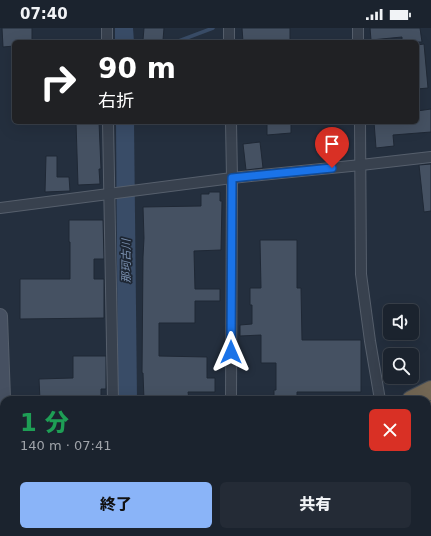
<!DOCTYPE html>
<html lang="ja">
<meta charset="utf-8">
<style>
:root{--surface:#1b232e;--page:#242b36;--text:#f1f3f6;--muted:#a0a4aa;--line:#39404a;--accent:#8ab4f8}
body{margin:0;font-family:"DejaVu Sans","Noto Sans JP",sans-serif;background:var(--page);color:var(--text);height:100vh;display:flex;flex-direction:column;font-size:15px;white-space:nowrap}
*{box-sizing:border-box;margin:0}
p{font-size:13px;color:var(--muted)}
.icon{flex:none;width:22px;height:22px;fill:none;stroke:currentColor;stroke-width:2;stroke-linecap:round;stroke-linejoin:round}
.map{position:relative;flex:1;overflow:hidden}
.details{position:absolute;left:0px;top:368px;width:431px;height:140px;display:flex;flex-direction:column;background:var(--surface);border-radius:12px 12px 0 0;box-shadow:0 4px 16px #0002,0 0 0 1px var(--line)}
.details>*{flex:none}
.top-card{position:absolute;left:12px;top:12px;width:407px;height:84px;border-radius:6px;box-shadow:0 4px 16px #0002,0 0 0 1px var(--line);background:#202124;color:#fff;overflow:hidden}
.controls{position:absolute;left:383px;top:276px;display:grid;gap:8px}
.controls a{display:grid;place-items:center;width:36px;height:36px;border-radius:6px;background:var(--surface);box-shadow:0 4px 16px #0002,0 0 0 1px var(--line);font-size:20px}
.pin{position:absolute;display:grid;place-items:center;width:34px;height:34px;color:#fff;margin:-41px -17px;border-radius:50% 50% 50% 0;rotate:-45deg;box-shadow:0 0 4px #0007}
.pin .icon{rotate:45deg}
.me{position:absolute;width:44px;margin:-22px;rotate:0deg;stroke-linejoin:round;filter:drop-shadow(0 0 3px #0008)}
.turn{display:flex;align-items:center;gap:14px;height:84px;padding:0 20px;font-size:18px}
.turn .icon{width:52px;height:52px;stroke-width:2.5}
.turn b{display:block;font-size:28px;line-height:34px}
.round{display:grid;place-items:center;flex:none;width:42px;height:42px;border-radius:6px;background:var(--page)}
.summary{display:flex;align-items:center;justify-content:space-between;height:68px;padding:0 20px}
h1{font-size:24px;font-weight:800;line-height:30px;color:#1e9e55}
.cta{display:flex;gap:8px;margin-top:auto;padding:8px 20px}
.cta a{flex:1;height:46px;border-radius:6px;background:var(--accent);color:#111;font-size:16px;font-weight:800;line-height:46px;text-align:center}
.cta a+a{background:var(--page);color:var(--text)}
.status{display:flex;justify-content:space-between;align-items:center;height:28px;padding:0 20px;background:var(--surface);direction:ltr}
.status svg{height:11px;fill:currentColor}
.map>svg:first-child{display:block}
.water{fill:#394c67}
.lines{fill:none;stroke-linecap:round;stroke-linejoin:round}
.stream{stroke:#394c67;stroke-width:3.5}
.building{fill:#455162;stroke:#1f2835}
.minor-casing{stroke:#565f6c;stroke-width:12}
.secondary-casing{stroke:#565f6c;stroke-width:16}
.trunk-casing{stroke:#434c59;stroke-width:18}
.motorway-casing{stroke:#434c59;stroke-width:20}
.minor{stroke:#38414e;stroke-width:10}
.secondary{stroke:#465061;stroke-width:14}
.trunk{stroke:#656462;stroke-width:16}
.motorway{stroke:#746855;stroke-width:18}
.motorway-bridge-casing{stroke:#434c59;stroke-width:20;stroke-linecap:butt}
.motorway-bridge{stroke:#746855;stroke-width:18}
.route-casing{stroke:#114b97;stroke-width:10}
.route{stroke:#1a73e8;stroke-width:7}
.labels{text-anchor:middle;stroke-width:3.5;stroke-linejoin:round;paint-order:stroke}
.water-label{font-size:11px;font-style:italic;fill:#7c92b1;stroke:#1d2633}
</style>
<div class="status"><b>07:40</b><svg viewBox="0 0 49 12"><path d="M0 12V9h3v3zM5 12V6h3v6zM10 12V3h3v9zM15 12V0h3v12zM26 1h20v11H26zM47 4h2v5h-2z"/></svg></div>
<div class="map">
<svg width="431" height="508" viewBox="0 0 431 508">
<rect width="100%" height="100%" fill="#242f3e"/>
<g class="water">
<path d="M 115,0 L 133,0 L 134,14 L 115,14 Z"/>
<path d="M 116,94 L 134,94 L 137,372 L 118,372 Z"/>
</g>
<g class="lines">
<path class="stream" d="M 176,14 L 213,0"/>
</g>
<g class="building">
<path d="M 2,0 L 32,0 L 32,14 L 14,14 L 14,18 L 3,19 Z"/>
<path d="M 144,0 L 164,0 L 163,12 L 143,12 Z"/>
<path d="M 242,0 L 290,0 L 290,14 L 243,14 Z"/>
<path d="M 370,0 L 420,0 L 422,14 L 402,14 L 402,9 L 371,12 Z"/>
<path d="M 424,16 L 428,60 L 417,61 L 417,17 Z"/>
<path d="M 431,81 L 431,104 L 393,107 L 394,118 L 376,120 L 374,94 L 417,94 L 417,83 Z"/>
<path d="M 76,94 L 99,94 L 101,141 L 99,141 L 100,156 L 78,157 Z"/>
<path d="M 267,94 L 291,94 L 291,105 L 267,107 Z"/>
<path d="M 260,114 L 263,140 L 246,142 L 243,116 Z"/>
<path d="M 46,128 L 57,128 L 57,149 L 69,149 L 70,163 L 45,164 Z"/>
<path d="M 431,136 L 431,183 L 424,184 L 419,137 Z"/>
<path d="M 209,164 L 220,164 L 220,173 L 222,173 L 221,222 L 194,223 L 195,261 L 220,261 L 220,273 L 195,273 L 195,295 L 159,295 L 159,328 L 207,329 L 207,350 L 215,350 L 215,364 L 188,364 L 189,372 L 144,372 L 143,345 L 142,345 L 143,229 L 144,210 L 143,179 L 201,178 L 201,166 L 209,166 Z"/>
<path d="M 69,192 L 103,192 L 104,231 L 94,231 L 94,251 L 104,251 L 104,290 L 20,291 L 20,251 L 70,251 L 70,214 L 69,214 Z"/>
<path d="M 260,212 L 297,212 L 297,260 L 301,260 L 302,312 L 361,312 L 361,364 L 297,364 L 297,372 L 274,372 L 274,362 L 276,362 L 276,335 L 261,335 L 261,307 L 240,308 L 240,297 L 252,296 L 252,277 L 250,277 L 250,260 L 261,260 Z"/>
<path d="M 73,328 L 106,328 L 106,361 L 101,361 L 101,372 L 40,372 L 39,351 L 73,350 Z"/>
</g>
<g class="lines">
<g class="minor-casing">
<g id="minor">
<path d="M 107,0 L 107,14"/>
<path d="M 229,0 L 229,14"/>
<path d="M 358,0 L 358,14"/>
<path d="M 108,94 L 113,372"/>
<path d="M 231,94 L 232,150 L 231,372"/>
<path d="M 360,94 L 361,246 L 370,313 L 380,372"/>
<path d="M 0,180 L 232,150 L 361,137 L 431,129"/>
<path d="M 231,504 L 231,508"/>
<path d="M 399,504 L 400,508"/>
</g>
</g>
<g class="secondary-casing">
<g id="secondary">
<path d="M 0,288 L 4,398"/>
<path d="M 3,508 L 4,426"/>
</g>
</g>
<g class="trunk-casing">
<path id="trunk" d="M 206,508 L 214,504"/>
</g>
<g class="motorway-casing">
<g id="motorway">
<path d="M 411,372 L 431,362"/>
<path d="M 427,384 L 431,382"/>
<path d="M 151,508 L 159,504"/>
<path d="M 189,508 L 197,504"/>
</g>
</g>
<use href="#minor" class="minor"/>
<use href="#secondary" class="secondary"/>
<use href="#trunk" class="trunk"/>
<use href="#motorway" class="motorway"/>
<g class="motorway-bridge-casing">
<path id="motorway-bridge" d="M 107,508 L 116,504"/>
</g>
<use href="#motorway-bridge" class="motorway-bridge"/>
</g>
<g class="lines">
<g class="route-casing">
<path id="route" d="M 231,324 L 232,150 L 332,140"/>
</g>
<use href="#route" class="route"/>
</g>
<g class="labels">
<g class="water-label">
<text transform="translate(126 233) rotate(-90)" y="4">那珂古川</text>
</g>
</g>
</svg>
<div class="controls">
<a><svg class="icon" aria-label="sound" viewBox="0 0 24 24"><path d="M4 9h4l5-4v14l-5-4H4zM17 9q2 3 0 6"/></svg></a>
<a><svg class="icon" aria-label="search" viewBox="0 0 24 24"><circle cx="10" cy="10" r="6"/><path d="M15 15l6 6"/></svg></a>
</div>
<div class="pin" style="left:332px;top:140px;background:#d93025"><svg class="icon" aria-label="arrive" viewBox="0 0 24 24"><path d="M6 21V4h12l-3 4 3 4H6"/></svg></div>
<svg class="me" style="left:231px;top:324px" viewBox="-20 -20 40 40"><path d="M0-17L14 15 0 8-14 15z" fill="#1a73e8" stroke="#fff" stroke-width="4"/></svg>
<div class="top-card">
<div class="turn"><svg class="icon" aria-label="right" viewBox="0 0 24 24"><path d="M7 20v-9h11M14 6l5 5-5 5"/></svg><div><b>90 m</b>右折</div></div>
</div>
<section class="details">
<div class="summary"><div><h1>1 分</h1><p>140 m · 07:41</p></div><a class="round" style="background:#d93025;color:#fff"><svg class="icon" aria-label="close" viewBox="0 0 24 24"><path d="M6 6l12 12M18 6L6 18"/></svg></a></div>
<div class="cta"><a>終了</a><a>共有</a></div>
</section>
</div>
